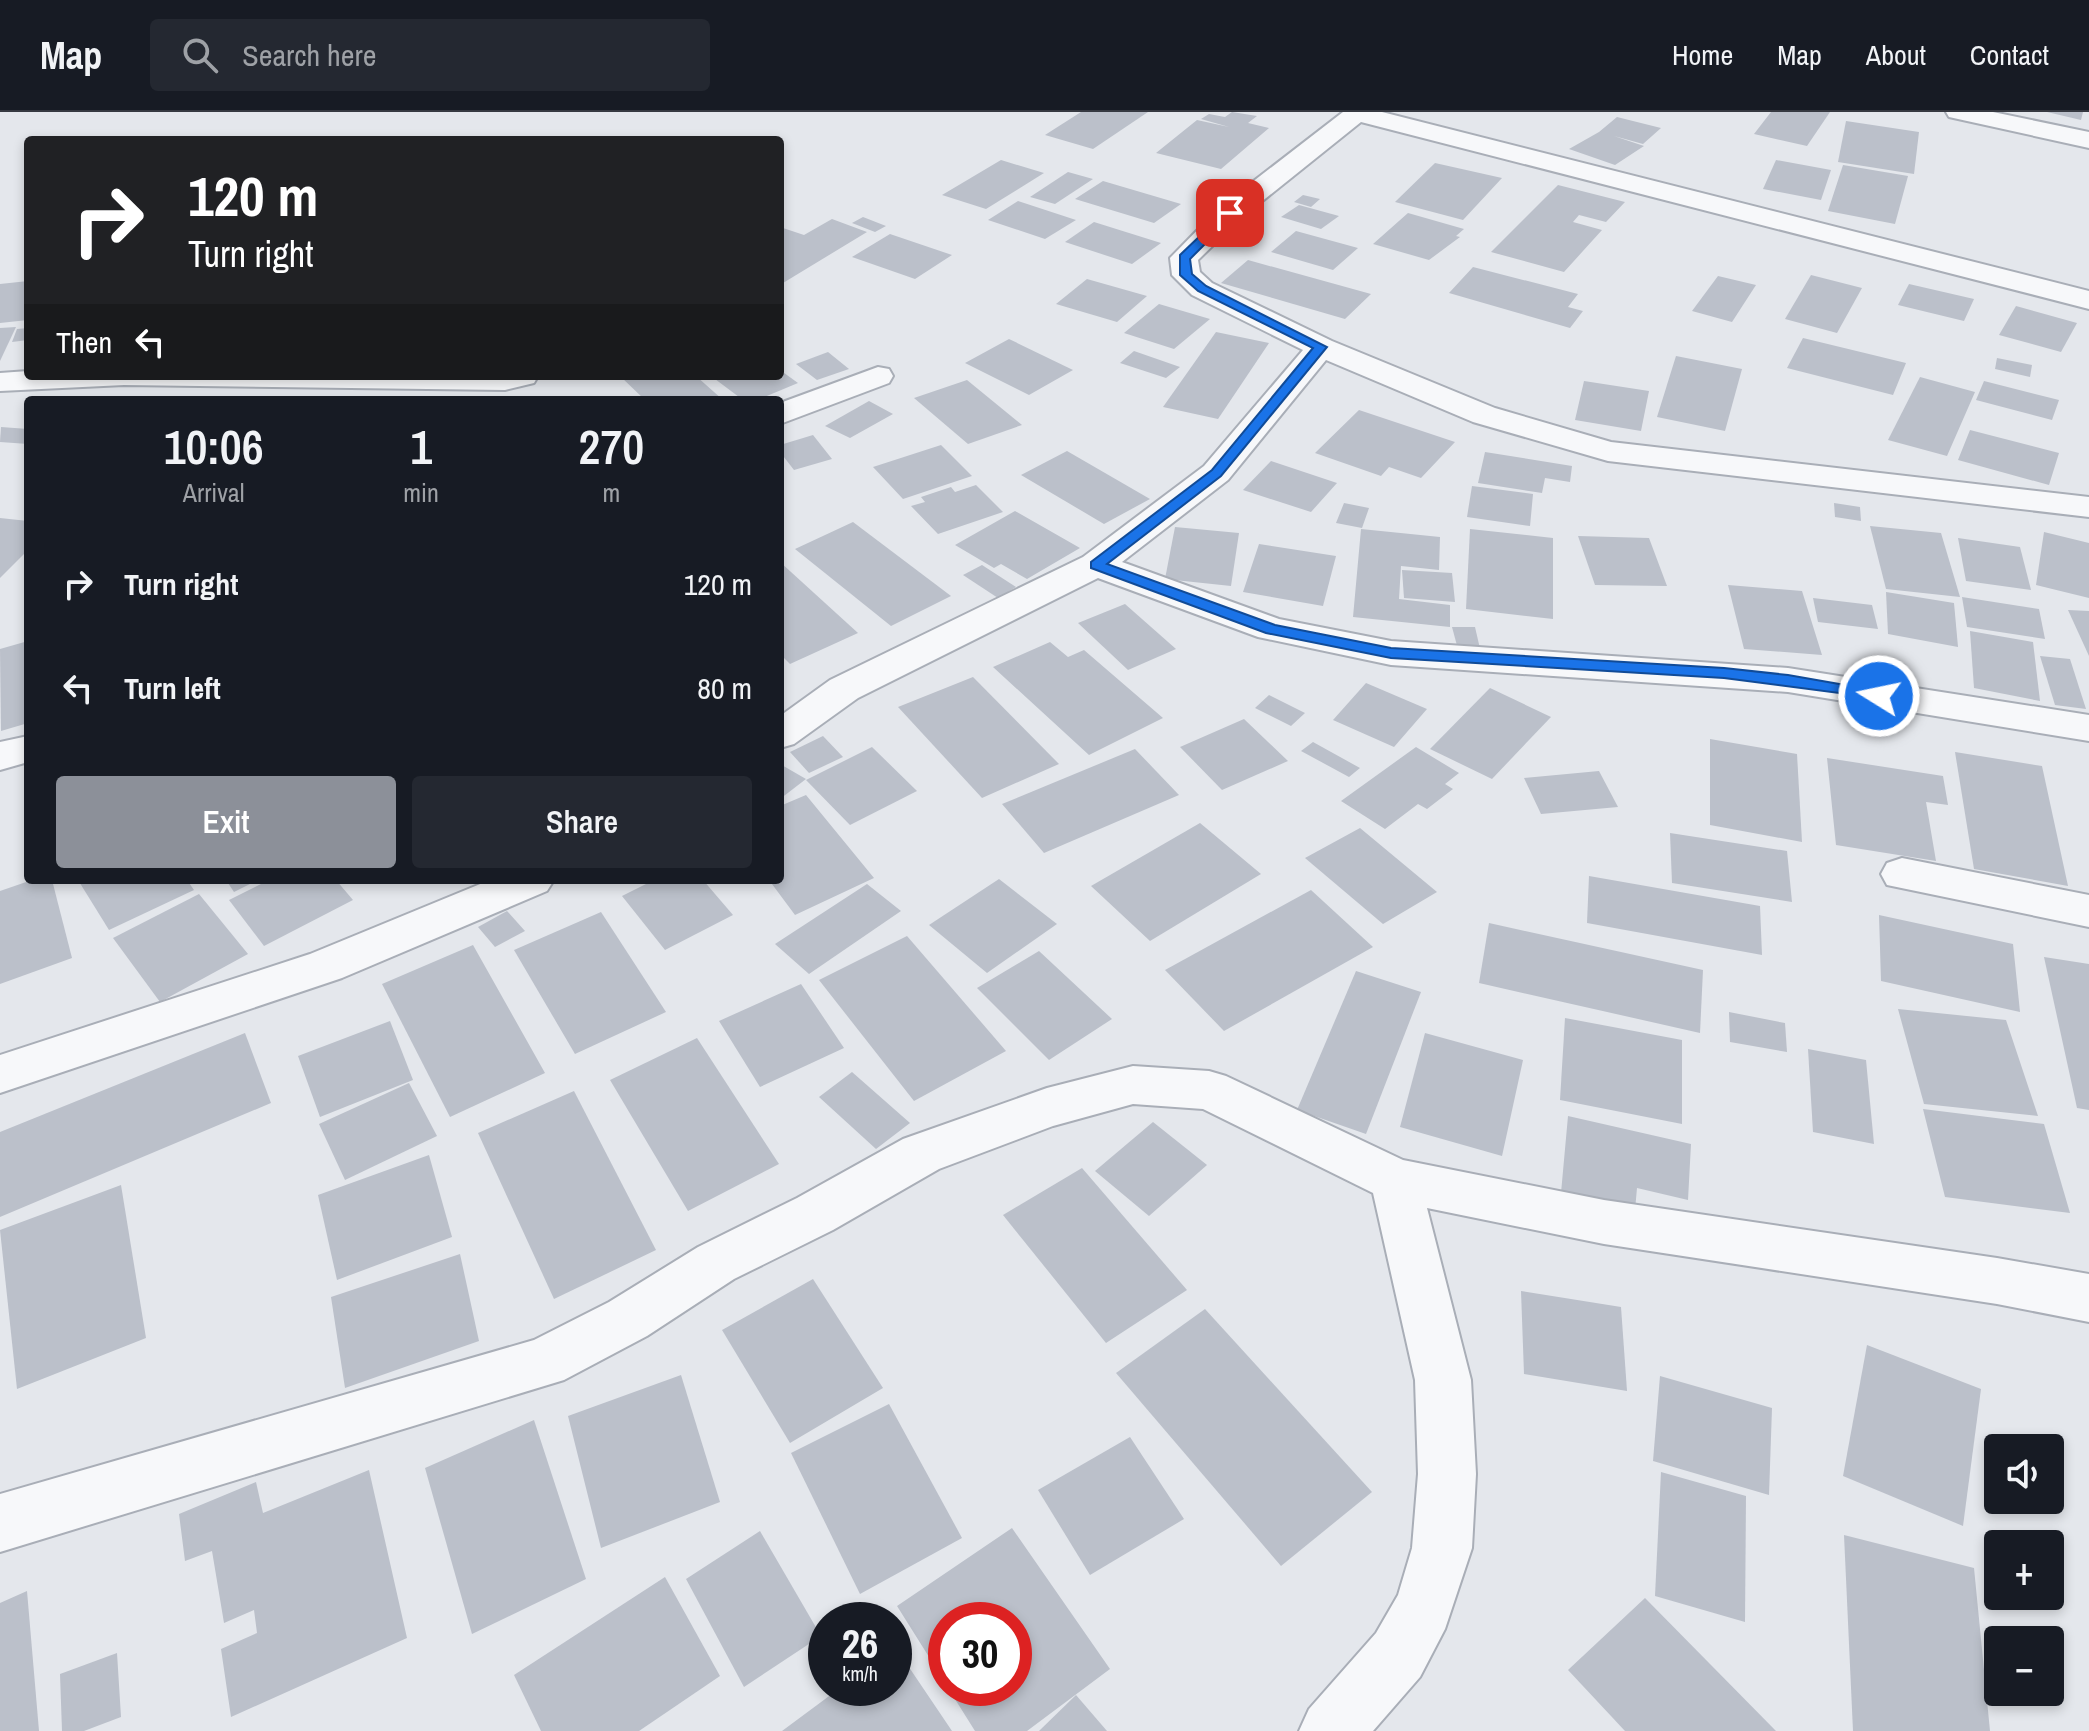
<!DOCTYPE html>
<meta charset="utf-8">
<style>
:root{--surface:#171b24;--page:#242831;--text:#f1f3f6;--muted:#9ea1a6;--line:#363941;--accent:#8c9099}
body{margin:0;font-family:"Archivo Narrow",sans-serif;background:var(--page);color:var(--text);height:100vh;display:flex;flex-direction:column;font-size:30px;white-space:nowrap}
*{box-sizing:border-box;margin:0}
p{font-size:26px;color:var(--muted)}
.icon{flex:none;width:44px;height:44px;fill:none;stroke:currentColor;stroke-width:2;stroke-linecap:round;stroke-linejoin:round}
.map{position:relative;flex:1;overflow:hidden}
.details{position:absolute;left:24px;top:284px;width:760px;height:488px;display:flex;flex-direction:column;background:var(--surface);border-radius:8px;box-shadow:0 4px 12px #0003}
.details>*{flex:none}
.banner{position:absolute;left:24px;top:24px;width:760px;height:244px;border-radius:8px;box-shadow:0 4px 12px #0003;background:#202124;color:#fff;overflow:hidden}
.controls{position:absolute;left:1984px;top:1322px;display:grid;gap:16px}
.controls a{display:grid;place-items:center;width:80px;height:80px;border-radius:8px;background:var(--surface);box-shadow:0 4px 12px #0003;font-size:40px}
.speed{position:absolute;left:808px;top:1490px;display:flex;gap:16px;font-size:40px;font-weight:700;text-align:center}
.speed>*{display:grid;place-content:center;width:104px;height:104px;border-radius:50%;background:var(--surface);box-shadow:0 4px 12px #0003;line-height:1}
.speed small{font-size:20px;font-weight:400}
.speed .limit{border:12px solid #d22;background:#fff;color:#111}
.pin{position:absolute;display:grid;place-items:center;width:68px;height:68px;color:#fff;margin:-34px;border-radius:16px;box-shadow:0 4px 12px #0006}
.me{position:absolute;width:88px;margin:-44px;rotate:280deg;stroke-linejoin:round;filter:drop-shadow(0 0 6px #0008)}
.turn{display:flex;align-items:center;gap:28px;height:168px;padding:0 32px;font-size:36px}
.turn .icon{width:104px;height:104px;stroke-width:2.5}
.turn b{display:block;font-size:56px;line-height:68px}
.then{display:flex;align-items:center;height:76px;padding:0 32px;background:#0003;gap:16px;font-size:30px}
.eta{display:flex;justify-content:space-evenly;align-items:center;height:136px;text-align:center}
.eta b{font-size:48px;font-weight:600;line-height:56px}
.primary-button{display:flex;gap:16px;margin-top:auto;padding:16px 32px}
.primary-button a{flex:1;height:92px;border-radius:8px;background:var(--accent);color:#fff;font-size:32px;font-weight:600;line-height:92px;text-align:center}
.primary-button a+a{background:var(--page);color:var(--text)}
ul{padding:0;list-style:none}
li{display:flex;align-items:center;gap:24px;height:104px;padding:0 32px}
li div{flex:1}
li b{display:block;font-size:30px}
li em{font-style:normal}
header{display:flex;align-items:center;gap:48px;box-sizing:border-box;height:112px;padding:0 40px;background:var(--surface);border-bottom:2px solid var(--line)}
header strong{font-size:38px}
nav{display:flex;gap:44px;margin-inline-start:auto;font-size:28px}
.search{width:560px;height:72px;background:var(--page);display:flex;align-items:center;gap:20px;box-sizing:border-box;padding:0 28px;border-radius:8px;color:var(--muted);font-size:30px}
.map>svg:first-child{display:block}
.building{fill:#bbc0ca}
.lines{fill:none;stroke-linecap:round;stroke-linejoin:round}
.minor-casing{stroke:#a9aeb7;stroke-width:4}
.minor{fill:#f7f8fa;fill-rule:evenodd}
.route{fill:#1a73e8;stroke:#114b97;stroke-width:2}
</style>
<header>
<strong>Map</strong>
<div class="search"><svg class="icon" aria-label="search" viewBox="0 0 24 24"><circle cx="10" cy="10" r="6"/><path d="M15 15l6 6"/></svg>Search here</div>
<nav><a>Home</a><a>Map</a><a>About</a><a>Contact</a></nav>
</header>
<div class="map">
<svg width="2089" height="1619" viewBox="0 0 2089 1619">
<rect width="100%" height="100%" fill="#e4e7ec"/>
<g class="building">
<path d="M 1081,0 L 1148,0 L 1093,37 L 1045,23 Z"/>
<path d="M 1232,0 L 1257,4 L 1248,11 L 1269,16 L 1221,57 L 1156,41 L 1197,8 L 1229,15 L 1201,7 L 1209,2 L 1225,5 Z"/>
<path d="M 1771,0 L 1830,0 L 1807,34 L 1754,22 Z"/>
<path d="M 2047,0 L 2083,0 L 2081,8 Z"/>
<path d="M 1617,5 L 1661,16 L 1643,32 L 1614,24 L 1644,34 L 1615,53 L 1569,37 L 1599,20 Z"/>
<path d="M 1846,9 L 1919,20 L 1914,62 L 1838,50 Z"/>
<path d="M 1001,48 L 1044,61 L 986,97 L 942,83 Z"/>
<path d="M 1776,48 L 1831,58 L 1821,88 L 1763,77 Z"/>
<path d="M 1435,51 L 1502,66 L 1463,108 L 1395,90 Z"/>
<path d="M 1843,53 L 1908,64 L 1895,112 L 1828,99 Z"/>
<path d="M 1068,60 L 1093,67 L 1055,92 L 1030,85 Z"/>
<path d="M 1103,69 L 1181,92 L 1154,111 L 1075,87 Z"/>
<path d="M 1558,73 L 1625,90 L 1606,110 L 1579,103 L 1573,110 L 1602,118 L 1564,160 L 1491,140 Z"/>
<path d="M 1303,83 L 1320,87 L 1311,95 L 1294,90 Z"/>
<path d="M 1018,89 L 1076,108 L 1045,127 L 988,108 Z"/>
<path d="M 1299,93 L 1339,104 L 1321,117 L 1281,105 Z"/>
<path d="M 1408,101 L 1464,117 L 1456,124 L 1460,125 L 1429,148 L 1373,132 Z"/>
<path d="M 863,105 L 886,114 L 875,120 L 852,111 Z"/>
<path d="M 832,107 L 867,120 L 783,171 L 780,169 L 780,115 L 804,123 Z"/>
<path d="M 1094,110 L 1161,131 L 1132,152 L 1065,130 Z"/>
<path d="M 1296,119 L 1358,136 L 1333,158 L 1271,140 Z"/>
<path d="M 890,122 L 952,143 L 915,167 L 852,145 Z"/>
<path d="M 1248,148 L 1371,182 L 1345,207 L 1221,171 Z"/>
<path d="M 1473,155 L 1578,182 L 1568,195 L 1583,199 L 1570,216 L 1449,181 Z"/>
<path d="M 1811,163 L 1862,176 L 1837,221 L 1785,207 Z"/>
<path d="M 1718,164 L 1756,173 L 1732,210 L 1692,199 Z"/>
<path d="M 1087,167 L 1147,184 L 1117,210 L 1056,192 Z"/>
<path d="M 28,169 L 28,208 L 0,211 L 0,172 Z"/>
<path d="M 1909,172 L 1974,187 L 1964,209 L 1898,193 Z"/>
<path d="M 1159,192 L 1210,207 L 1174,237 L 1124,221 Z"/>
<path d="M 2016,194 L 2077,211 L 2061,240 L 1999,223 Z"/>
<path d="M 16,215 L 0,249 L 0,216 Z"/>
<path d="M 28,216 L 28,228 L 12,230 L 17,217 Z"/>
<path d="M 1216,220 L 1269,231 L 1218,307 L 1163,295 Z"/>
<path d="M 1803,226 L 1906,251 L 1893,283 L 1787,256 Z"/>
<path d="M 1009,227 L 1073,258 L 1029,283 L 965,251 Z"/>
<path d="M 1134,239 L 1180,255 L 1166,266 L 1120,251 Z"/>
<path d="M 828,240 L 849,257 L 817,268 L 796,252 Z"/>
<path d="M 1676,244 L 1742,257 L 1725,319 L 1657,305 Z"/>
<path d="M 1997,246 L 2032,253 L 2030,265 L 1995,257 Z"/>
<path d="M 780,258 L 798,271 L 757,288 L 743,288 L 711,264 L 780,264 Z"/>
<path d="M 620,264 L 696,264 L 723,288 L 645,288 Z"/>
<path d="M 1920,265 L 1975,280 L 1947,344 L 1888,328 Z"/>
<path d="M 967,268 L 1022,313 L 968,332 L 914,286 Z"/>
<path d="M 1584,269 L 1649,279 L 1641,319 L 1575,308 Z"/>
<path d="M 1984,269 L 2059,288 L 2052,308 L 1976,288 Z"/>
<path d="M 869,289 L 893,302 L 850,326 L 825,314 Z"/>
<path d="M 1359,298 L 1455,330 L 1421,366 L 1389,355 L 1381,364 L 1315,341 Z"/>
<path d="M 1,315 L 28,317 L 28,332 L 0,330 Z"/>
<path d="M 1970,318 L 2059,341 L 2049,373 L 1958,348 Z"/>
<path d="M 813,323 L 832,347 L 794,358 L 780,340 L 780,333 Z"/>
<path d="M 941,333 L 972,364 L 903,387 L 873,355 Z"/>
<path d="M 1067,339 L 1150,387 L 1104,412 L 1021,363 Z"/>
<path d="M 1485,340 L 1572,354 L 1570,370 L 1545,366 L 1542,381 L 1478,371 Z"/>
<path d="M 1271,349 L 1337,371 L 1311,400 L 1243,378 Z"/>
<path d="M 976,373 L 1003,400 L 938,422 L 911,394 L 925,390 L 921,385 L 951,375 L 955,380 Z"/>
<path d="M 1472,374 L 1533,382 L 1530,414 L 1467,405 Z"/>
<path d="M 1344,391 L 1369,396 L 1362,416 L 1336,411 Z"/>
<path d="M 1834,391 L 1860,395 L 1861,409 L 1835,405 Z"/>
<path d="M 1015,399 L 1080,436 L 1027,467 L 1001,452 L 994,456 L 955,433 Z"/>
<path d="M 0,406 L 28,409 L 28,438 L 0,466 Z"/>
<path d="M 853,410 L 951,484 L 891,514 L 795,437 Z"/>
<path d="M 1870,414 L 1941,421 L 1960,485 L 1886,477 Z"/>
<path d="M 1175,415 L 1239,421 L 1231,474 L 1165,467 Z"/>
<path d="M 1361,417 L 1440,425 L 1439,458 L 1401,454 L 1399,487 L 1450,493 L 1450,515 L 1353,505 Z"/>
<path d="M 1470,417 L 1553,426 L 1553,507 L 1466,497 Z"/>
<path d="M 2044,420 L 2089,431 L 2089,486 L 2036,473 Z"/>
<path d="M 1578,424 L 1649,426 L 1667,474 L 1595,473 Z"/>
<path d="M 1958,426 L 2020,435 L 2031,478 L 1966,469 Z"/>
<path d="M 1259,432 L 1336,444 L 1323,494 L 1243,480 Z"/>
<path d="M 780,450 L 858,521 L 790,552 L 780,542 Z"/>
<path d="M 982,453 L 1016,475 L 998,486 L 963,463 Z"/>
<path d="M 1402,458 L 1452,461 L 1455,490 L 1404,486 Z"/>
<path d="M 1728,473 L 1802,479 L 1822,543 L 1744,537 Z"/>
<path d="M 1886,480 L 1954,491 L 1958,535 L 1888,522 Z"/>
<path d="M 1962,485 L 2039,497 L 2045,527 L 1967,515 Z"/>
<path d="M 1813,486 L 1872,493 L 1878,517 L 1818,510 Z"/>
<path d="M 1125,492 L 1176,537 L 1128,558 L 1078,511 Z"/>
<path d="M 2068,498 L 2089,499 L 2089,544 Z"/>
<path d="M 1452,515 L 1475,515 L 1481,541 L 1459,541 Z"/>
<path d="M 1970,519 L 2033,530 L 2040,589 L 1974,576 Z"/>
<path d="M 28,529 L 28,611 L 1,619 L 0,537 Z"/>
<path d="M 1050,530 L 1068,545 L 1084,538 L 1163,606 L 1089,643 L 993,555 Z"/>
<path d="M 2040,544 L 2070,547 L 2086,597 L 2055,593 Z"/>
<path d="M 973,565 L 1059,652 L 982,686 L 898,595 Z"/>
<path d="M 1366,571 L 1427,597 L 1394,635 L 1333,608 Z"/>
<path d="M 1490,576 L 1551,605 L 1492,667 L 1430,637 Z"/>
<path d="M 1269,583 L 1305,601 L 1291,614 L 1255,596 Z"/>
<path d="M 1244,607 L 1288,649 L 1222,678 L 1180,635 Z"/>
<path d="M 823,624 L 843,645 L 809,661 L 790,640 Z"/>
<path d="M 1710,627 L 1797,642 L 1802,730 L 1710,713 Z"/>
<path d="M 1313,630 L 1360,656 L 1349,665 L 1301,639 Z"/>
<path d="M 872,635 L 917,679 L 850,713 L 806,668 Z"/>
<path d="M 1416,635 L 1459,661 L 1445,672 L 1453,677 L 1427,697 L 1418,692 L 1385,717 L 1341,689 Z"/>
<path d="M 1135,637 L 1179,683 L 1044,741 L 1002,692 Z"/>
<path d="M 1955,640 L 2042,654 L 2068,774 L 1974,757 Z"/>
<path d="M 1827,646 L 1943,664 L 1948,693 L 1926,690 L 1936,749 L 1836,733 Z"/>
<path d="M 780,652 L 806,667 L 780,687 Z"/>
<path d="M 1599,659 L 1618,695 L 1541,702 L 1524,666 Z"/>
<path d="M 806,683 L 874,766 L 795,803 L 769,768 L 780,768 L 780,694 Z"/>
<path d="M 1200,711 L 1261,762 L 1150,829 L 1091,774 Z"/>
<path d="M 1360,716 L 1437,780 L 1383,812 L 1305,746 Z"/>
<path d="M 1670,721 L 1787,739 L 1792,790 L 1672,771 Z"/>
<path d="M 1589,764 L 1760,794 L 1762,843 L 1587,811 Z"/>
<path d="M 999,767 L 1057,812 L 987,861 L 929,813 Z"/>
<path d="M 32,768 L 52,768 L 72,846 L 0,872 L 0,779 Z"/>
<path d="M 78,768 L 187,768 L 194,778 L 109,818 Z"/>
<path d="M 226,768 L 258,768 L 234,780 Z"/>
<path d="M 269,768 L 336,768 L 353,788 L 264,834 L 229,788 Z"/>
<path d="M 654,768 L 703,768 L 733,803 L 665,838 L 622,784 Z"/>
<path d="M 867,772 L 901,799 L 809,862 L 775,832 Z"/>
<path d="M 1311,778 L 1373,835 L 1224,919 L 1165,858 Z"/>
<path d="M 199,782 L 248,842 L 160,890 L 113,826 Z"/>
<path d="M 507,799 L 525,819 L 495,835 L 478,815 Z"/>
<path d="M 601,800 L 666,900 L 575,942 L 514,838 Z"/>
<path d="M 1879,803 L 2013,832 L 2020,900 L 1881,869 Z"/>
<path d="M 1489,811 L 1703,858 L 1700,921 L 1479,871 Z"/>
<path d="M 907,824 L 1006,939 L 914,989 L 819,868 Z"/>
<path d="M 473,833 L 545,961 L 450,1005 L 382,872 Z"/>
<path d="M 1039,839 L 1112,907 L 1049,948 L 977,876 Z"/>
<path d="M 2044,845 L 2089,852 L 2089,998 L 2077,996 Z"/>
<path d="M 1356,859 L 1421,880 L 1366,1022 L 1297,998 Z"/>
<path d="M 801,872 L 844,936 L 760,975 L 719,909 Z"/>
<path d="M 1898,897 L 2006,908 L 2038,1004 L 1924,992 Z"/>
<path d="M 1729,900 L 1785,911 L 1787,940 L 1730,930 Z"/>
<path d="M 1565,906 L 1682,928 L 1682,1012 L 1560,988 Z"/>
<path d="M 390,909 L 413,968 L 320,1005 L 298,944 Z"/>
<path d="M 245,921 L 271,991 L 0,1105 L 0,1020 Z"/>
<path d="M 1425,921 L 1523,948 L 1502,1044 L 1400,1015 Z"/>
<path d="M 697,926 L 779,1052 L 688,1099 L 610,968 Z"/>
<path d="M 1808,937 L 1866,948 L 1874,1032 L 1813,1020 Z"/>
<path d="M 852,960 L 910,1011 L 876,1037 L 819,985 Z"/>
<path d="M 409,971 L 437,1024 L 345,1068 L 319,1012 Z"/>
<path d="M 574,979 L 656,1138 L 554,1187 L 478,1021 Z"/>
<path d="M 1923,997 L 2044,1012 L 2070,1101 L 1945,1085 Z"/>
<path d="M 1568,1004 L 1691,1032 L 1688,1088 L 1637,1076 L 1635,1098 L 1561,1081 Z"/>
<path d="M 1153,1010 L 1207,1053 L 1149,1104 L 1095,1059 Z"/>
<path d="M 429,1043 L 452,1125 L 337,1168 L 318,1083 Z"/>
<path d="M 1082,1056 L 1187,1178 L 1106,1231 L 1003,1103 Z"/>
<path d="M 121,1073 L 146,1226 L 17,1277 L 0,1118 Z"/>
<path d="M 460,1142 L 479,1229 L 345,1276 L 331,1185 Z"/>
<path d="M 813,1167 L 883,1276 L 790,1331 L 722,1218 Z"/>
<path d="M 1521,1179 L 1621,1195 L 1627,1279 L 1524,1262 Z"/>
<path d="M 1205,1197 L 1372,1380 L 1281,1454 L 1116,1261 Z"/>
<path d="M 1867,1233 L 1981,1277 L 1963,1414 L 1843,1364 Z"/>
<path d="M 681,1263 L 720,1390 L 601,1436 L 568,1304 Z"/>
<path d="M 1660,1264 L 1772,1296 L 1769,1383 L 1653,1349 Z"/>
<path d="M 889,1292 L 962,1426 L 860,1482 L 791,1341 Z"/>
<path d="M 534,1308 L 586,1467 L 472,1522 L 425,1356 Z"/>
<path d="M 1130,1325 L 1184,1407 L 1090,1463 L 1038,1378 Z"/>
<path d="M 369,1358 L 407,1526 L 231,1605 L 221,1537 L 257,1521 L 254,1498 L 224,1511 L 212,1439 L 185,1449 L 179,1402 L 256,1370 L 263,1401 Z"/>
<path d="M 1661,1360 L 1746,1384 L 1745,1510 L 1655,1484 Z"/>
<path d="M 1012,1416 L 1110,1557 L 1027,1619 L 975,1619 L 948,1576 L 1014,1576 L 1014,1508 L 946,1508 L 946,1572 L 897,1494 Z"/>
<path d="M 760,1419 L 821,1524 L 744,1575 L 686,1467 Z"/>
<path d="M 1844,1423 L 1974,1456 L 1990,1619 L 1853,1619 Z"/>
<path d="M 665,1465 L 720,1564 L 639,1619 L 541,1619 L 514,1563 Z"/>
<path d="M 27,1479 L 39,1619 L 0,1619 L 0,1491 Z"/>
<path d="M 1645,1486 L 1776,1619 L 1625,1619 L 1568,1558 Z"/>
<path d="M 894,1533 L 952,1619 L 782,1619 L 840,1576 L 894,1576 Z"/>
<path d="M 117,1541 L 121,1605 L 84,1619 L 62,1619 L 60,1562 Z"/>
<path d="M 1076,1583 L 1107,1619 L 1039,1619 Z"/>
</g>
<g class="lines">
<g class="minor-casing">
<g id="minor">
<path d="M 1343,0 L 1382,0 L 2089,179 L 2089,197 L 1361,10 L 1240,107 L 1198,148 L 1200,160 L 1212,171 L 1332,229 L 1495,296 L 1611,330 L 2089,385 L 2089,405 L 1608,349 L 1473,310 L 1326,248 L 1228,368 L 1122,450 L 1279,507 L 1391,529 L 1788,556 L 2089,603 L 2089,629 L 1788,580 L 1391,553 L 1258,525 L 1098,466 L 858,586 L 794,632 L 780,636 L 780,604 L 830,568 L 1083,445 L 1204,354 L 1303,238 L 1192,183 L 1172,163 L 1170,146 L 1220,95 Z"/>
<path d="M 1946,0 L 1993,0 L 2089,20 L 2089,36 L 1958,7 L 1949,5 Z"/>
<path d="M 878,255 L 889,257 L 893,264 L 889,271 L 780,312 L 780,291 Z"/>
<path d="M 28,259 L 28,264 L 538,264 L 534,271 L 505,278 L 124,273 L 0,279 L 0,261 Z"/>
<path d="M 28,624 L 28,650 L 0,658 L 0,630 Z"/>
<path d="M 1902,746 L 2089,783 L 2089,815 L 1887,773 L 1881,762 L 1887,751 Z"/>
<path d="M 490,768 L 554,768 L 547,779 L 342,866 L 0,981 L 0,943 L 310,842 Z"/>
<path d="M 1133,954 L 1209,959 L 1226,964 L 1403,1048 L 1604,1088 L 1997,1146 L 2089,1162 L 2089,1210 L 1997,1192 L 1604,1132 L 1427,1096 L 1471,1268 L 1476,1362 L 1472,1436 L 1445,1517 L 1420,1565 L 1373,1619 L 1299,1619 L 1309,1597 L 1376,1521 L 1398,1483 L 1412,1436 L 1418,1362 L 1415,1268 L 1373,1081 L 1203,997 L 1133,992 L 1053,1014 L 939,1057 L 833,1118 L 734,1167 L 647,1224 L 564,1268 L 0,1440 L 0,1382 L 534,1228 L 609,1190 L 698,1135 L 797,1086 L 903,1027 L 1047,976 Z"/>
</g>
</g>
<use href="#minor" class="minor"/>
</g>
<path class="route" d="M 1226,99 L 1236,101 L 1190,147 L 1192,162 L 1206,174 L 1327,235 L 1221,364 L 1107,452 L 1275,513 L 1391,536 L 1724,556 L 1788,563 L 1879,579 L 1887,584 L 1885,587 L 1724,566 L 1391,546 L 1266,521 L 1091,456 L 1091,450 L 1212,358 L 1313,236 L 1198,179 L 1180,163 L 1180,143 Z"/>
</svg>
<div class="controls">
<a><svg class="icon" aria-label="sound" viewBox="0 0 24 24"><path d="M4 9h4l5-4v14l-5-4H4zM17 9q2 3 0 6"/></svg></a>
<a>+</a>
<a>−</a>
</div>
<div class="speed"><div>26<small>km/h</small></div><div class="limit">30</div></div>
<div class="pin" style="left:1230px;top:101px;background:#d93025"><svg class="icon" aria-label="arrive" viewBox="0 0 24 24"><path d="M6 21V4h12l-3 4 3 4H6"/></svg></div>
<svg class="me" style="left:1879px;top:584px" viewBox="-20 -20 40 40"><circle r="17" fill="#1a73e8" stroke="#fff" stroke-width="3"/><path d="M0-11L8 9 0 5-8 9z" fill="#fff"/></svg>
<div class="banner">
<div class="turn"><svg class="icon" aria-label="right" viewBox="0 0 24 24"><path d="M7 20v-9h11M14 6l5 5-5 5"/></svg><div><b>120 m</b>Turn right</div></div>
<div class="then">Then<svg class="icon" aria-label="left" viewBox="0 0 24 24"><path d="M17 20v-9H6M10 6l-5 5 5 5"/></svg></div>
</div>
<section class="details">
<div class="eta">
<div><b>10:06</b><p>Arrival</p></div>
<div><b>1</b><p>min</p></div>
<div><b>270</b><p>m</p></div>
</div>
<ul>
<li><svg class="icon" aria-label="right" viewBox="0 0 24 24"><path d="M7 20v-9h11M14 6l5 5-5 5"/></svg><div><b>Turn right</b></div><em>120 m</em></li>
<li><svg class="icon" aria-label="left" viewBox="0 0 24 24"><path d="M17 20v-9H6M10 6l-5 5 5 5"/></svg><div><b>Turn left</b></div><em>80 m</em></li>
</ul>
<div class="primary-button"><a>Exit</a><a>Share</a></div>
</section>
</div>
